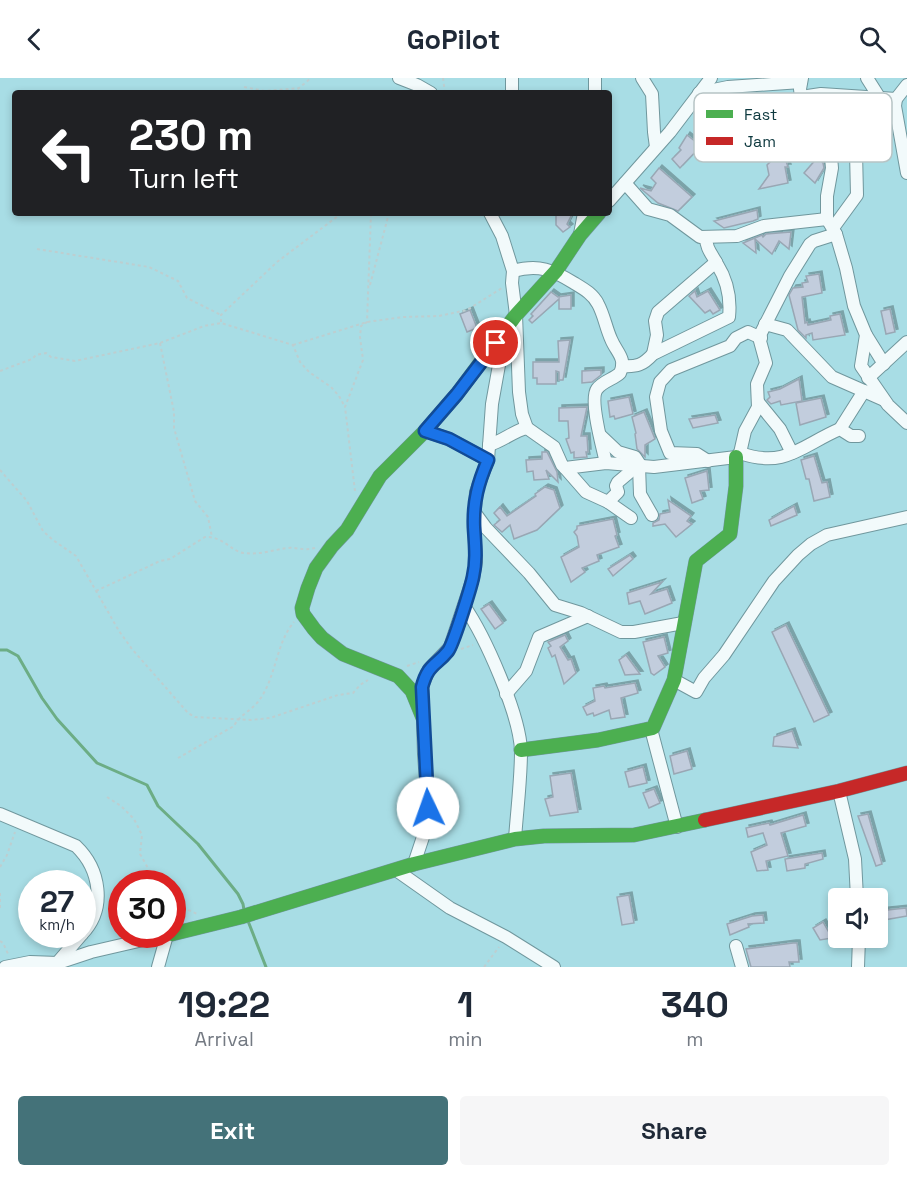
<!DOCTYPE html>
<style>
:root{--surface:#fff;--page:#f6f6f7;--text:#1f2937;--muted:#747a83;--accent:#447279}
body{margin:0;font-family:"Space Grotesk",sans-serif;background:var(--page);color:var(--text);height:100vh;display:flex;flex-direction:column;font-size:22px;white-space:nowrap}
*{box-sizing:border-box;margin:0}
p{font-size:20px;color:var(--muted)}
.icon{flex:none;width:33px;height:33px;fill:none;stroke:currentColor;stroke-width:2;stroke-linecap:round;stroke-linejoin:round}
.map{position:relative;height:889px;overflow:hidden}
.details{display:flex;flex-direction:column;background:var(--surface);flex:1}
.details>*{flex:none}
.banner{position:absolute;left:12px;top:12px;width:600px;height:126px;border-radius:6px;box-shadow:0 3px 9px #0003;background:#202124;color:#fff;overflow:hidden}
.controls{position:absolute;left:828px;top:810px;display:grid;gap:12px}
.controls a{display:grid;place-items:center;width:60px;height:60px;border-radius:6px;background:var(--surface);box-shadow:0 3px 9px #0003;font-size:30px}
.speed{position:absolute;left:18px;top:792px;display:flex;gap:12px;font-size:30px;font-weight:700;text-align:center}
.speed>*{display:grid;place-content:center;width:78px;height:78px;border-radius:50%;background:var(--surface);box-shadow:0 3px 9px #0003;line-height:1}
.speed small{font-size:15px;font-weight:400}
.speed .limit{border:9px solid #d22;background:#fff;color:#111}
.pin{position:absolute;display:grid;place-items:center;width:51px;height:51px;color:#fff;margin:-26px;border:3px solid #fff;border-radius:50%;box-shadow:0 2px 6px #0007}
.me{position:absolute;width:66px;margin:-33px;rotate:357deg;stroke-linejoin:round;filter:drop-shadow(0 0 4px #0008)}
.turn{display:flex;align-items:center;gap:21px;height:126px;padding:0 18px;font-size:27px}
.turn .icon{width:78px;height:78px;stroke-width:2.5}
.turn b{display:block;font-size:42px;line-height:51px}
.eta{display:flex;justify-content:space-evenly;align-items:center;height:102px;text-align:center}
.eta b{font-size:36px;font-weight:600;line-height:42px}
.primary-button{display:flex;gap:12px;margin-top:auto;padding:12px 18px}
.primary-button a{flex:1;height:69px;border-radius:6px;background:var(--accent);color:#fff;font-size:24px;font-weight:600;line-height:69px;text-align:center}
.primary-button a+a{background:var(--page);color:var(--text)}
header{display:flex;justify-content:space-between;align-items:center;height:78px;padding:0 18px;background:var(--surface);font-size:27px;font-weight:600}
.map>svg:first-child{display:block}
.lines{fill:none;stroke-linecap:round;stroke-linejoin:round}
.stream{stroke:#6cad85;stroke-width:3}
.building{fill:#c2cddd;stroke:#99a7b4;stroke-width:1.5;filter:url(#shadow)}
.street-casing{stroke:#70979d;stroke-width:14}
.fast-casing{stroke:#70979d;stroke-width:15}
.jam-casing{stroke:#70979d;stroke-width:15}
.path{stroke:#bdced0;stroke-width:2;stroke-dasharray:3 3;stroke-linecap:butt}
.street{stroke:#f2fafb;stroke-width:12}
.fast{stroke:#4caf50;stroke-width:14}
.jam{stroke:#c62828;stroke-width:14}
.route-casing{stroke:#114b97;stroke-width:15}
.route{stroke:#1a73e8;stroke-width:10}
.key{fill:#fff;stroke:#b7c4c5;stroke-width:1.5}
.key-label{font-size:16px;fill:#0e393f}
</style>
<header><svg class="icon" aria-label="back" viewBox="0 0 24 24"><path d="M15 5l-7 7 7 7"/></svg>GoPilot<svg class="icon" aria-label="search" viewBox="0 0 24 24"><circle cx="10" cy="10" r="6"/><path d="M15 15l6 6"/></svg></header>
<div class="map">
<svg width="907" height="889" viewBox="0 0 907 889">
<defs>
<filter id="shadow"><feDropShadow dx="3" dy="-3" stdDeviation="0" flood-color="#0004"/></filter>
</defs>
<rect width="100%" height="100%" fill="#a8dde5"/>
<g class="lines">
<g class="stream">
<path d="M 0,572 L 7,572 L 18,578 L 42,620 L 57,641 L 97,685 L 147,707 L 158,728 L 198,766 L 238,816 L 243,826 L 244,832"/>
<path d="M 248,843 L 266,889"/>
</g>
</g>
<g class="building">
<path d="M 687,57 L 701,68 L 680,90 L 672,81 L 681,72 L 679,70 Z"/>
<path d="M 783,74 L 788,89 L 785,89 L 788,105 L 759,111 L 769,97 L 767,87 L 770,84 L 767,78 Z"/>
<path d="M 818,79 L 823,85 L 824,90 L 815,105 L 804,95 Z"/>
<path d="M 659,90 L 692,119 L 678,133 L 658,125 L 640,110 L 651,113 L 656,105 L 651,100 Z"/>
<path d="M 757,132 L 758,141 L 753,143 L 724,150 L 714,143 Z"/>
<path d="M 556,136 L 572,136 L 567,146 L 570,149 L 563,154 L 556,147 Z"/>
<path d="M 791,154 L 789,171 L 779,163 L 772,176 L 755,161 L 756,175 L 743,165 L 762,157 L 763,159 L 766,156 Z"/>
<path d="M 819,196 L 822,215 L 802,219 L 805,245 L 807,244 L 808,247 L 831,242 L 830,238 L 840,236 L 845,257 L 813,262 L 812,255 L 806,257 L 806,260 L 798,252 L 789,217 L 793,210 L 803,209 L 802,205 L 808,204 L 806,198 Z"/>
<path d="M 695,213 L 697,219 L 708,213 L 720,232 L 713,236 L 710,232 L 705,235 L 689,218 Z"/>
<path d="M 551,214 L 558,219 L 571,217 L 571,231 L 559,231 L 559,221 L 532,245 L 529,242 L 533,238 L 531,236 Z"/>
<path d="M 890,231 L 895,254 L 886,256 L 881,233 Z"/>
<path d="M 470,232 L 477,250 L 467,254 L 460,236 Z"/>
<path d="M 570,262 L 563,302 L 559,302 L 559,294 L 556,293 L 556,306 L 537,306 L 537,300 L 533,300 L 533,284 L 559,284 L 558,263 Z"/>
<path d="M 601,292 L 601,297 L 592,304 L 582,305 L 582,293 Z"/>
<path d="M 799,301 L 802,323 L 781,327 L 780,323 L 771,326 L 767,322 L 770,319 L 768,314 L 780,311 Z"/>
<path d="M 629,319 L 633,336 L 615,341 L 614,338 L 610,339 L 608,323 Z"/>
<path d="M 821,320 L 826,339 L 800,347 L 796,325 Z"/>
<path d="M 587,329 L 581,358 L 587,358 L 588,374 L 586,374 L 587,379 L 574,380 L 574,374 L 571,375 L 566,361 L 569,360 L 568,343 L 559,343 L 559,330 Z"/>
<path d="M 644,334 L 655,361 L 645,367 L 645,379 L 637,371 L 635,356 L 636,355 L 632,339 Z"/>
<path d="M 715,337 L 718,345 L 693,350 L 689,341 Z"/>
<path d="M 542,374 L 547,374 L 557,394 L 558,404 L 546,392 L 549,401 L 534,402 L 533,393 L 527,394 L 526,382 L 542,381 Z"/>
<path d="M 814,378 L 822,405 L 827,404 L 830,419 L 814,423 L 809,401 L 806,401 L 801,382 Z"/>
<path d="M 707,393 L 709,412 L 700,413 L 703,421 L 692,425 L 685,400 Z"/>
<path d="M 545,409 L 554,412 L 560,430 L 537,452 L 514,461 L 510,447 L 502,454 L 494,447 L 500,442 L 494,435 L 500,429 L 507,438 L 536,418 L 535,416 Z"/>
<path d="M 668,422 L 691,438 L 687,443 L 692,446 L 676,459 L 665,446 L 653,448 L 653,445 L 659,442 L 660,436 L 670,434 Z"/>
<path d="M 794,428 L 797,437 L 771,448 L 769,442 Z"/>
<path d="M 613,441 L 617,457 L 615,458 L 619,469 L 597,477 L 599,483 L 582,490 L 585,494 L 571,504 L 561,479 L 579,469 L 577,458 L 574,454 L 577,451 L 577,448 Z"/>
<path d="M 630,477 L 633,481 L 613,498 L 608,491 Z"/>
<path d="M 662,504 L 651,516 L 667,511 L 672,525 L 645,536 L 640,523 L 629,526 L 627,515 Z"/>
<path d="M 489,526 L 503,545 L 495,551 L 481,531 Z"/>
<path d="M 786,547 L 829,637 L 814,644 L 772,554 Z"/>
<path d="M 565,557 L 568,563 L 560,569 L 568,582 L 571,581 L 576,595 L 564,606 L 555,577 L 552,579 L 548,570 L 551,568 L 548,564 Z"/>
<path d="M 664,559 L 668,575 L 658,578 L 665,589 L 654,597 L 651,595 L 643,564 Z"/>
<path d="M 626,577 L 640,596 L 625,597 L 619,582 Z"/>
<path d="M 635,605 L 638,615 L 621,620 L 625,639 L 611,641 L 609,632 L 594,638 L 593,635 L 587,637 L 583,629 L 595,623 L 593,610 L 604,608 L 605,610 Z"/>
<path d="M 792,653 L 798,670 L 773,668 L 774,659 Z"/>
<path d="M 687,673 L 692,691 L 674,696 L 670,678 Z"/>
<path d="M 643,689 L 647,705 L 629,709 L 625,694 Z"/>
<path d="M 571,695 L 578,734 L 550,738 L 545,721 L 553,719 L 550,698 Z"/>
<path d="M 654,711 L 660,725 L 649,730 L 643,715 Z"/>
<path d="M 868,736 L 882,786 L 876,788 L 858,738 Z"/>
<path d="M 803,737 L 806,748 L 781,755 L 788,778 L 766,783 L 768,792 L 757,793 L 751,774 L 767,767 L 763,755 L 748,759 L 746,750 L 769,745 L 770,747 Z"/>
<path d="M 822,775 L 823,781 L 805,786 L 805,790 L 787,793 L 785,781 Z"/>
<path d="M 629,817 L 634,845 L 622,847 L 617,819 Z"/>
<path d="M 906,830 L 907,838 L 878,843 L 878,833 Z"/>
<path d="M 763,837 L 764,845 L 748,846 L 749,849 L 730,857 L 727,846 L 752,838 Z"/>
<path d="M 823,844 L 832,860 L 820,862 L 813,850 Z"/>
<path d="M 793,865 L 797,865 L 799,884 L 789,884 L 790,889 L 751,889 L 746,871 Z"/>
</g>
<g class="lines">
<g class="street-casing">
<g id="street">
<path d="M 399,0 L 417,7 L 431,15"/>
<path d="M 512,0 L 512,15"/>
<path d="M 642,0 L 652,16 L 654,54 L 656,69"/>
<path d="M 802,0 L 800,11 L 801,19 L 831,79 L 832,90 L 827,118 L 827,141 L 836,156 L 846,190 L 854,228 L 866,257 L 861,288 L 888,327 L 907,345"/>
<path d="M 867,0 L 879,19"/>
<path d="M 907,7 L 896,21 L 895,28 L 907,95"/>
<path d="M 595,15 L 595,0"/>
<path d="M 699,15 L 728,9 L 801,4"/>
<path d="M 801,19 L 821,16 L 896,21"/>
<path d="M 831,79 L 842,71 L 850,57"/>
<path d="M 625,105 L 648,131 L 670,137 L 700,159 L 737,158 L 764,148 L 827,141"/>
<path d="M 609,123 L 670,54 L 711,0"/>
<path d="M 490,135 L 502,158 L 513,193 L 512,205 L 516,237 L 519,314 L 522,336 L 527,350"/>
<path d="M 833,150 L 857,117 L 856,74 L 853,58 L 850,57"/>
<path d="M 580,156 L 584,135"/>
<path d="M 513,193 C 539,186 553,192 574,205 C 584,211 593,216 598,226 C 604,237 606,250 611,261 C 616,274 627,280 620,295 C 614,301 603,303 597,311 C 589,322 603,371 606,385"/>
<path d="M 765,246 L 787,252 L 832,299 L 882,321"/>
<path d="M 866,257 L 884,286"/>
<path d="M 653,276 L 657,257 L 655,243 L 658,234 L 716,184"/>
<path d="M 622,288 C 637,289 643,287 653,276 L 729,239 C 731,220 727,202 717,186 C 712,176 706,171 706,159"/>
<path d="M 868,300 L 907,264"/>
<path d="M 758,324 L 780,351 L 792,375"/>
<path d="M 840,351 L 864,313"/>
<path d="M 425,353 L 449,361 L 488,382"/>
<path d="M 600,357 L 618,374 L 635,379 L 641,388"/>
<path d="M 489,367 C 503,363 515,352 527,350 L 554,369 L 562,387 L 565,390 L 606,385 L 654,389 L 736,379 L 740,375 C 786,391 802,367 840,351 L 851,358 L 859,358"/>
<path d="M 740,375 L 745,353 L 758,329 L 757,306 L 766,285 L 760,263 L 761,255 L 790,198 L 810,166 L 814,163 L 836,156"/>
<path d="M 708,383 L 697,376 L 670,375 L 661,353 L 656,319 L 660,304 L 671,292 L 730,268 L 736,260 L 748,254 L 761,260"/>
<path d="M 639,388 L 640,416 L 652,437"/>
<path d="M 565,390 L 586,414 L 608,424"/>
<path d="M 475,435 L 486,450 L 529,495 L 555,527 L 581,535 L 621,554 L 634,554 L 683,545"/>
<path d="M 631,440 L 608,424 L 618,414 L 616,408 L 618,404 L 637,388"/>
<path d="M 464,528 C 485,558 520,637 521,673 C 521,702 517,732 515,761"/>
<path d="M 674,602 L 696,614 L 704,600 L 724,577 L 774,503 L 798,477 L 811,466 L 827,457 L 907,439"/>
<path d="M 506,616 L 526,593 L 539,559 L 588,538"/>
<path d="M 651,651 L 677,749"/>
<path d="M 839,713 L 855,781 L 857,820"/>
<path d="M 0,736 L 76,768 C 100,791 107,830 82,856"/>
<path d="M 414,786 L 425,753 L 428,731 L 424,676 L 422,609 L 429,591 L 450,569 L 473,500 L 476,484 L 474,447 L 476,414 L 488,382 L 492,326 L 499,287 L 513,247"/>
<path d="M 396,792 L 450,830 L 506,859 L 554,889"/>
<path d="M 736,868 L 742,889"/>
<path d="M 58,884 L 82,856"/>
<path d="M 5,889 L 30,884 L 58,885 L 91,874 L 169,856"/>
<path d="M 158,889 L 167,857"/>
<path d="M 858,889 L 859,860"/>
</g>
</g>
<g class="fast-casing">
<g id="fast">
<path d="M 423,640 L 412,613 L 398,598 L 343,576 L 322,560 L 314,551 L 303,536 L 302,530 L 308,510 L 316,490 L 332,468 L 347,452 L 380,398 L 425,353 L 457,316 L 516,237 L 556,193 L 580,157 L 599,135"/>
<path d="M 521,672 L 598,662 L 653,650 L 674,602 L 696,483 L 730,456 L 736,408 L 736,379"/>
<path d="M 172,856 L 241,839 L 414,786 L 515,761 L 544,758 L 634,757 L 705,742"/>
</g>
</g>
<g class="jam-casing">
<path id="jam" d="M 705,742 L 839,713 L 907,695"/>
</g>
<g class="path">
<path d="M 443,0 L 445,15"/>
<path d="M 244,9 L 265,13 L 299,10"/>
<path d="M 293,15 L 311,0"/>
<path d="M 37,171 L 149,189 L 178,203 L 187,220 L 221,237"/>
<path d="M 370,207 L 389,135"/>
<path d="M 221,244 L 221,237 L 277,184 L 342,135"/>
<path d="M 160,265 L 174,334 L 174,350 L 195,423 L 208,439 L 212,459"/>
<path d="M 293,267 L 367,244 L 403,239 L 439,238 L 467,232 L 502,210"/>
<path d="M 0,293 L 32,281 L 36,277 L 46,275 L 51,279 L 75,283 L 160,265 L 204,248 L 221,245 L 293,267 L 300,284 L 309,294 L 331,309 L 339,318 L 345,329"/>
<path d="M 0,392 L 27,423 L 43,453 L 53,462 L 76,478 L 119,553 L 132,571 L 188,635 L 195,639 L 251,642 L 270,640 L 338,617 L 353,615 L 360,607 L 368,602"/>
<path d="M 355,413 L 345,329 L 363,282 L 360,259 L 361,248 L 367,244 L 371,135"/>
<path d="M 96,513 L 160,483 L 170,481 L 205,459 C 223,458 232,474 244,475 C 259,477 273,472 287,470 C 296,469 303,473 315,470"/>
<path d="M 461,571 L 473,567"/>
<path d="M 407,588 L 419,584"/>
<path d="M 178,680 L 234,648 C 239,637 253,632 260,621 C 276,599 276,565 294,544"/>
<path d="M 107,719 L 121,728 L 134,741 L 142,757 L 140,776 L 157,806"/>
<path d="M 0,789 L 7,777 L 15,754"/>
<path d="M 0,815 L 0,831"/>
<path d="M 172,824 L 197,836"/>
<path d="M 0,863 L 3,865 L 9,878"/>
<path d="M 484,889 L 499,869"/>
</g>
<use href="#street" class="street"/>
<use href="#fast" class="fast"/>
<use href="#jam" class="jam"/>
</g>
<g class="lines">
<g class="route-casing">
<path id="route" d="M 428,730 L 422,609 C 428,586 436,588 448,573 C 453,567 471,509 473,499 C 477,482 475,466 474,449 C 473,424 478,405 488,382 L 449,361 L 425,353 L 457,316 L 496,265"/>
</g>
<use href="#route" class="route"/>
</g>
<rect x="694" y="15" width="198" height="69" rx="9" class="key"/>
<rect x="706" y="32" width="27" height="8" fill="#4caf50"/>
<rect x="706" y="59" width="27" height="8" fill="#c62828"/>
<g class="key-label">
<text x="744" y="42">Fast</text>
<text x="744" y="69">Jam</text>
</g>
</svg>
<div class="controls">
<a><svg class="icon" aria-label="sound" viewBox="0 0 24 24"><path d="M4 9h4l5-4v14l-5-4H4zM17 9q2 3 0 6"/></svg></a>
</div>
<div class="speed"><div>27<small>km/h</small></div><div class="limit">30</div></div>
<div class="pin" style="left:496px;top:265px;background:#d93025"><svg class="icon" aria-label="arrive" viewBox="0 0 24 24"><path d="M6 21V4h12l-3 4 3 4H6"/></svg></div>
<svg class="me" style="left:428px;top:730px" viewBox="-20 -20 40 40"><circle r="19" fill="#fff"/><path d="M0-13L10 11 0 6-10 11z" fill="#1a73e8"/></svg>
<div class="banner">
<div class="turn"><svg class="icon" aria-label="left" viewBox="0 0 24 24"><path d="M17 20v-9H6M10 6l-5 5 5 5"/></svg><div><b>230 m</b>Turn left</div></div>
</div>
</div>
<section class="details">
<div class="eta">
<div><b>19:22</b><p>Arrival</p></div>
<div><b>1</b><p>min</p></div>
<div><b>340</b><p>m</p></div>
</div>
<div class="primary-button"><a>Exit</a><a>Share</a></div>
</section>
